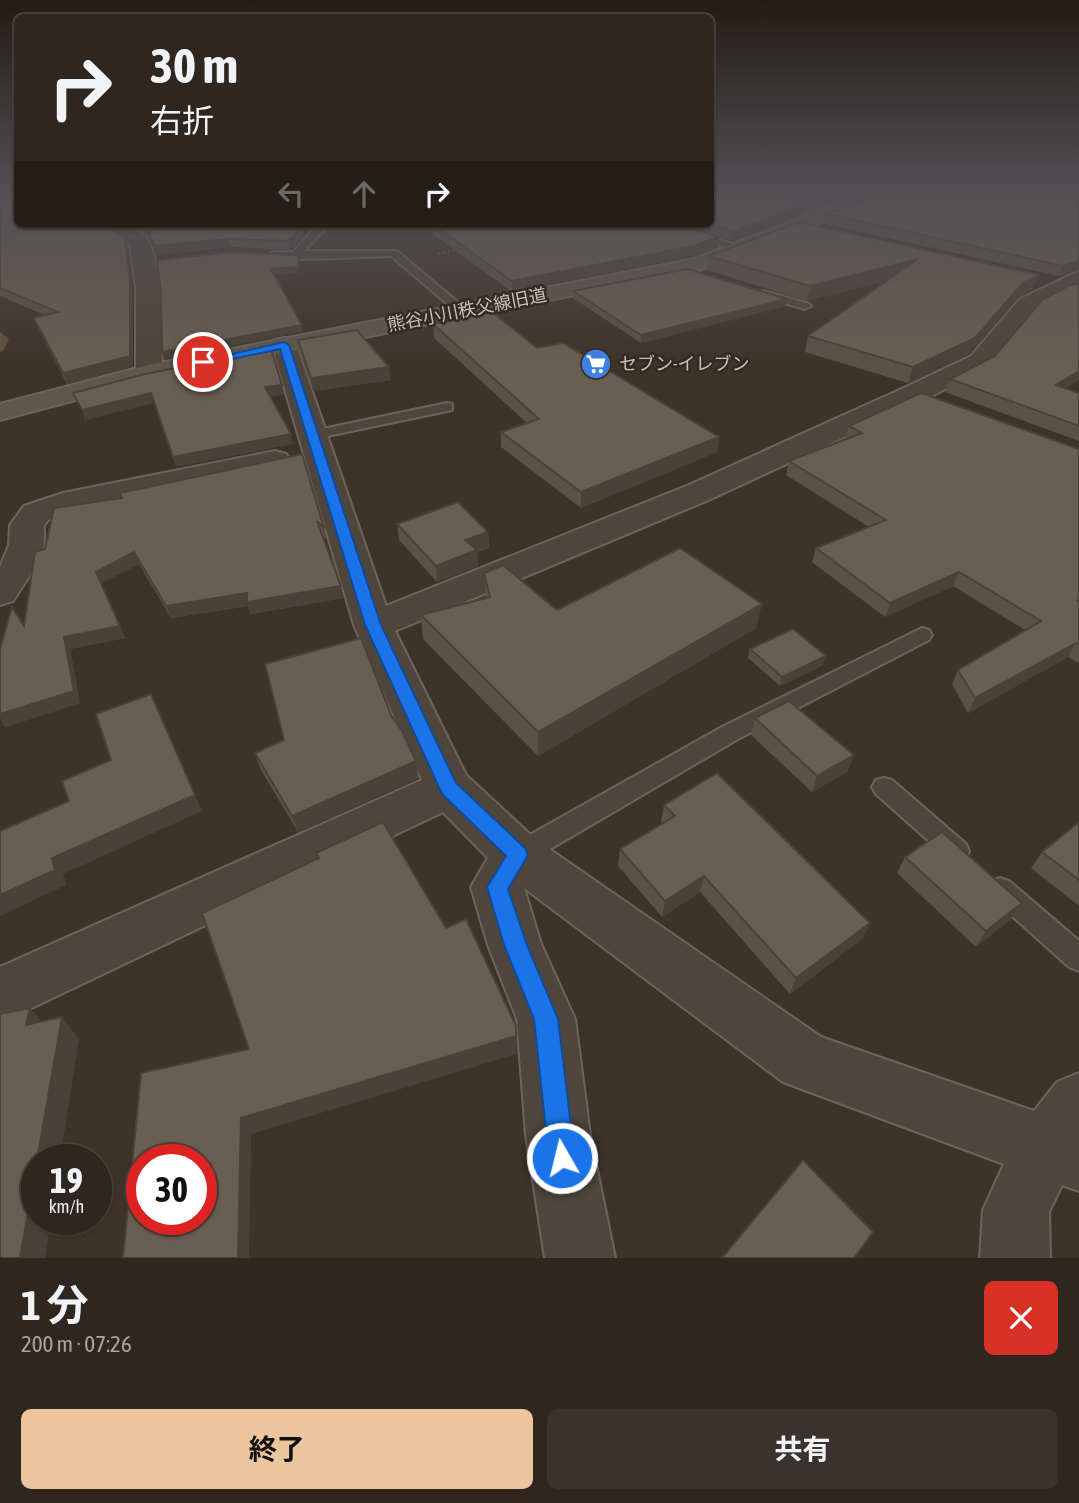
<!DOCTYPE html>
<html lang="ja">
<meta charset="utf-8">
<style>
:root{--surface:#2e261f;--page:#3a322c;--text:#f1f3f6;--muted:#a7a5a4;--line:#49433d;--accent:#ebc69c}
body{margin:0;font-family:"Asap Condensed","Noto Sans JP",sans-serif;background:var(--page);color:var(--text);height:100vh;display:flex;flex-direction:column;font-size:26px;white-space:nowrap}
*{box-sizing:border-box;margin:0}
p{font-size:23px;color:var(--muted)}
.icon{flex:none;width:38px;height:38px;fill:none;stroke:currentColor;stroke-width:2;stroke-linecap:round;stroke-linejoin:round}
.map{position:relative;height:1258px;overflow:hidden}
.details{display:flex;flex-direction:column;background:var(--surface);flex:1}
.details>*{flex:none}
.guide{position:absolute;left:14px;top:14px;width:700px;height:214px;border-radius:10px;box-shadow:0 2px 5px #0004,0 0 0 2px var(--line);background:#2e261f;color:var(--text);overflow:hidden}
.speed{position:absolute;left:21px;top:1144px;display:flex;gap:14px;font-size:35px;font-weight:700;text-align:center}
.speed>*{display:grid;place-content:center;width:91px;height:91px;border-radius:50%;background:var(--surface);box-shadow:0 2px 5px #0004,0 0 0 2px var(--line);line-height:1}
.speed small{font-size:18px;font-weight:400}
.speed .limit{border:10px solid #d22;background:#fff;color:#111}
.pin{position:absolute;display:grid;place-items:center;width:60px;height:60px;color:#fff;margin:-30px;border:4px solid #fff;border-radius:50%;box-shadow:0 2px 7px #0007}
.me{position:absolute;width:77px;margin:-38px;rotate:352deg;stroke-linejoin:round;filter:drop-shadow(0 0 5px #0008)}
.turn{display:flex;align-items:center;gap:24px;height:147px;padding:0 21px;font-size:32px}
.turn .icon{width:91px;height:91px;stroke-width:2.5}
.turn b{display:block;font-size:49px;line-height:60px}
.lanes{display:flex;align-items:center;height:66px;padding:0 21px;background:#0003;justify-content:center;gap:35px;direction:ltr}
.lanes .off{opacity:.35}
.round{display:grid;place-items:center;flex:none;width:74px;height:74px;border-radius:10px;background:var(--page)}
.overview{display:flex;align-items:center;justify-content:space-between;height:119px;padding:0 21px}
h1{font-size:42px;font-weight:700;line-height:52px}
.button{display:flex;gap:14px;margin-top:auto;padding:14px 21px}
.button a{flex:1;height:80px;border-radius:10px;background:var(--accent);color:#111;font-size:28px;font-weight:700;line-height:80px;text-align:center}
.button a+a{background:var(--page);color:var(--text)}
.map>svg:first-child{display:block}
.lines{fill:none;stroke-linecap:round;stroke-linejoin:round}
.stream{fill:#63513f;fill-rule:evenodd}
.lane-casing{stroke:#6c645b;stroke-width:4}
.street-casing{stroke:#6c645b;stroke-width:4}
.secondary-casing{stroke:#6c645b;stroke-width:4}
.path{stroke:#675654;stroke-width:2;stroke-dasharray:2.5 2.5;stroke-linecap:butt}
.lane{fill:#4e463d;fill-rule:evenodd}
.street{fill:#4e463d;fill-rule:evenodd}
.secondary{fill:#60574b;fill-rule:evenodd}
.wall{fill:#5a5147}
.shaded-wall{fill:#4a4239}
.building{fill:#695e52;stroke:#4a4239;stroke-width:2;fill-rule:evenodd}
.route{fill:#1a73e8;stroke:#114b97;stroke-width:2}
.labels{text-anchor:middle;stroke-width:5;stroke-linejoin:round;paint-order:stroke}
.far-street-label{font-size:18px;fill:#c9c1b9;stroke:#332b22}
.far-poi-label{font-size:18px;fill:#c9c1b9;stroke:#332b22;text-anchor:start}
</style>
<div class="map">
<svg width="1079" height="1258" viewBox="0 0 1079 1258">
<rect width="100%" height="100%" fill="#3e3329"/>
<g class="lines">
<path class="stream" d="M 0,332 L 9,339 L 3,351 L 0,352 Z"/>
<g class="lane-casing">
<g id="lane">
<path d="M 726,190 L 740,190 L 828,213 L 823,216 Z"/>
<path d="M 821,190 L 834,190 L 868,201 L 864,204 Z"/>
<path d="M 316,224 L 326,224 L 326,228 L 304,251 L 397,251 L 467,310 L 457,312 L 391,256 C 369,256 280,263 268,255 L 273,252 L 293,252 L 316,227 Z"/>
<path d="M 656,224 L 671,224 L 744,248 L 735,250 Z"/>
<path d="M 764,291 L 809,304 L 811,306 L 805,309 L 760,296 L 760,292 Z"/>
<path d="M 447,403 L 452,404 L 452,410 L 313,439 L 306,435 L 313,431 Z"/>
<path d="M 922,628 L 929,630 L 932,635 L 929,640 L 738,739 L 528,862 L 519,865 L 510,862 L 507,854 L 510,846 L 722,727 Z"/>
<path d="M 884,778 L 892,780 L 966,844 L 969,851 L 966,858 L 957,862 L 948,858 L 876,794 L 872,787 L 876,780 Z"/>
<path d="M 1000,878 L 1009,881 L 1079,941 L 1079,971 L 1069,967 L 991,897 L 987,889 L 991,881 Z"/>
</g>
</g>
<g class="street-casing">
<g id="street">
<path d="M 99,224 C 114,224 128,223 141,233 C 166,253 161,342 162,373 L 158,379 L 149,381 L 140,379 L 136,373 L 136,288 L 130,245 Z"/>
<path d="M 1079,271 L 1079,286 L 1036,309 L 989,366 L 926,399 L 711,499 L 395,631 L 466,775 L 536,840 L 821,1037 L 1034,1111 L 1057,1082 L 1079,1073 L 1079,1191 L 1062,1185 L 1049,1212 L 1050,1258 L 980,1258 L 983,1210 L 1004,1164 L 783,1082 L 524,888 L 541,944 L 575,1019 L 590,1135 L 615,1258 L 545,1258 L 526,1135 L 517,1019 L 488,945 L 471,887 L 488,858 L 443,812 L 0,1023 L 0,967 L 422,780 L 354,625 L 272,345 L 275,340 L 284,338 L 293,340 L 296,345 L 386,606 L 689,485 L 906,387 L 971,356 L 1020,299 Z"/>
<path d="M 275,451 L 286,454 L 290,460 L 286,466 L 72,511 L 48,520 L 44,525 L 44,545 L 39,561 L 13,601 L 0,605 L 0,567 L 9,545 L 10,525 L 24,506 L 63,493 Z"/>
</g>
</g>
<g class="secondary-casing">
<path id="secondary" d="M 900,190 L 937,190 L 928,195 L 858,208 L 700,270 L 151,380 L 0,420 L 0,404 L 149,365 L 694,259 L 847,200 Z"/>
</g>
<path class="path" d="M 438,254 L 460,249"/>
<use href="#lane" class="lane"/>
<use href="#street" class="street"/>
<use href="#secondary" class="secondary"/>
</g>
<g class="wall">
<path d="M 710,190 L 886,190 L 858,195 L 843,190 L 841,199 L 819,208 L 806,205 L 804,214 L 732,241 L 719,237 L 718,247 L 693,256 L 512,292 L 433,234 L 432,224 L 710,224 Z"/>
<path d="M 1079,190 L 1079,270 L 1059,276 L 825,224 L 827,214 Z"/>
<path d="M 0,193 L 128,247 L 133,288 L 133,366 L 67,384 L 38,327 L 34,318 L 45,315 L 0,296 Z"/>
<path d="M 127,224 L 305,224 L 303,236 L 290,250 L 231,247 L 156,255 L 151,242 L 137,227 Z"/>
<path d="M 709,256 L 1033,289 L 1018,297 L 969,354 L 908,383 L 805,352 L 808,336 L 889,280 L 807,301 L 707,270 Z"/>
<path d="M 573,291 L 785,306 L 641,343 L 573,298 Z"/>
<path d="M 433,324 L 537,348 L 719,437 L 717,452 L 581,508 L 501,447 L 501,432 L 527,423 L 434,338 Z"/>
<path d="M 298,340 L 391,380 L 313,391 L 300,353 Z"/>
<path d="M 995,356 L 1065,389 L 1079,393 L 1079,441 L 945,392 L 950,379 Z"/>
<path d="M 849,426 L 1079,449 L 1079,662 L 1078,663 L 1068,657 L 968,713 L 952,684 L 958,670 L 1025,630 L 953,586 L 885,617 L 812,562 L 816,548 L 869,527 L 786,475 L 789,461 L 845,439 Z"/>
<path d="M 302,454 L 324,528 L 326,539 L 322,536 L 343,598 L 251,614 L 248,606 L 171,618 L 139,564 L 101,583 L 125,638 L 70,649 L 80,703 L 5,727 L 0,718 L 0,649 L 24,626 L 45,549 L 122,498 Z"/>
<path d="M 397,524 L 488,532 L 489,548 L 477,552 L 478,566 L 437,582 L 399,540 Z"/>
<path d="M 484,573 L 557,610 L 756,628 L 538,756 L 423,639 L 421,615 L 486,598 Z"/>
<path d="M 750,649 L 823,665 L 780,686 L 748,658 Z"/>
<path d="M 391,715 L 416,761 L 418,778 L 298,832 L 261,770 L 255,753 Z"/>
<path d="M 755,718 L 854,755 L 847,772 L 812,792 L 751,735 Z"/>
<path d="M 664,805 L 870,923 L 862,939 L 790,994 L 700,892 L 662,917 L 618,866 L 620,849 L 663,823 L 661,822 Z"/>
<path d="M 1079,822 L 1079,906 L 1031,868 L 1042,852 Z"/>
<path d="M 905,857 L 1011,919 L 976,947 L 897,873 Z"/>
</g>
<g class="shaded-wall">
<path d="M 843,190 L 841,199 L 819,208 L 821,198 Z"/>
<path d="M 860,190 L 886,190 L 858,195 Z"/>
<path d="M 806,204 L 804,214 L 732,241 L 734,231 Z"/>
<path d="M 302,224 L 305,224 L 303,236 L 290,250 L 288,241 Z"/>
<path d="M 719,237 L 718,247 L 693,256 L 512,292 L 512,281 Z"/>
<path d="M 125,238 L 128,247 L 133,288 L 133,366 L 67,384 L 63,373 Z"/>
<path d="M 229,239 L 231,247 L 156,255 L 154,246 Z"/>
<path d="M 299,255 L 300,261 L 299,273 L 272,276 L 271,269 Z"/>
<path d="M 918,259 L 914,273 L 807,301 L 810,286 Z"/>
<path d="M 1079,261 L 1079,270 L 1059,276 L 1063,266 Z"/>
<path d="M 1039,275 L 1033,289 L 1018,297 L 969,354 L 908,383 L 913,367 L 1023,283 Z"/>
<path d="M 787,299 L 785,306 L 641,343 L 641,335 Z"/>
<path d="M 302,325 L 303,332 L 164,359 L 162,352 Z"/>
<path d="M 389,367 L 391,380 L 313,391 L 311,378 Z"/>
<path d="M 1079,371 L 1079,380 L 1051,398 L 1056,385 Z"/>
<path d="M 282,385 L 284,395 L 267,397 L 265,387 Z"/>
<path d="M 151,393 L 154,403 L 85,420 L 82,410 Z"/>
<path d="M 291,434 L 293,444 L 176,467 L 173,457 Z"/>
<path d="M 719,437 L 717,452 L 581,508 L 581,492 Z"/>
<path d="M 488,532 L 489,548 L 477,552 L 478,566 L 437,582 L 436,566 L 465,540 Z"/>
<path d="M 134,552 L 139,564 L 101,583 L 96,572 Z"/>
<path d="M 959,572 L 953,586 L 885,617 L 890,603 Z"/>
<path d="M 341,586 L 343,598 L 251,614 L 248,606 L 171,618 L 166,606 L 247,593 Z"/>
<path d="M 762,604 L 756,628 L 538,756 L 538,732 Z"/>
<path d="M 120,626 L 125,638 L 70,649 L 80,703 L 5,727 L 0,718 L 0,714 L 64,637 Z"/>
<path d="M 1076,643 L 1068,657 L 968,713 L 975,698 Z"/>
<path d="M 826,656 L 823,665 L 780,686 L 782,677 Z"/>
<path d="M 854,755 L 847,772 L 812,792 L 817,776 Z"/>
<path d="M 416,761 L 418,778 L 298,832 L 292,816 Z"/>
<path d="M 195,795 L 202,811 L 63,874 L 66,885 L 0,916 L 0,895 L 52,858 Z"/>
<path d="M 704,876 L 700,892 L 662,917 L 665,901 Z"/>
<path d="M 1022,903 L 1011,919 L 976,947 L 986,931 Z"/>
<path d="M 870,923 L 862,939 L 790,994 L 796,978 Z"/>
<path d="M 30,1008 L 48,1029 L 26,1025 Z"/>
<path d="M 62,1017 L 79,1039 L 60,1160 L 37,1160 Z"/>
<path d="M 516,1036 L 517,1054 L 251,1134 L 249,1258 L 238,1258 L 241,1118 Z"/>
<path d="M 37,1162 L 37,1220 L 51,1220 L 45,1258 L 20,1258 Z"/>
</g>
<g class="building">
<path d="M 17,190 L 18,224 L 104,224 L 125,238 L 130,279 L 130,356 L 63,373 L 34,318 L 58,312 L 0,288 L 0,193 L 17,196 Z"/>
<path d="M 710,190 L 752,190 L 806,204 L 734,231 L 710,224 Z"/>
<path d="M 787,190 L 843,190 L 821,198 Z"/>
<path d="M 922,190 L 1079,190 L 1079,261 L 1063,266 L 827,214 L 861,201 Z"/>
<path d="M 799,222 L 1039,275 L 1023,283 L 975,338 L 913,367 L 808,336 L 918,259 L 810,286 L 709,256 Z"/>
<path d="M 140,224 L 302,224 L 302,228 L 288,241 L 229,239 L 154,246 L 149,233 Z"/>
<path d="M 432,224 L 679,224 L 719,237 L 694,246 L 512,281 Z"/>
<path d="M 230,252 L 299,255 L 298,267 L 271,269 L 302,325 L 162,352 L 161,292 L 157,260 Z"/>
<path d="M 687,269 L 787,299 L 641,335 L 573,291 Z"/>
<path d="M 1079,284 L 1079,371 L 1056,385 L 1079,393 L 1079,426 L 950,379 L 995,356 L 1042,300 L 1070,285 Z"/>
<path d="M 492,312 L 537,348 L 563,343 L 719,437 L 581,492 L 501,432 L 539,419 L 433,324 Z"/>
<path d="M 357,330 L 389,367 L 311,378 L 298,340 Z"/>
<path d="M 271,349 L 282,385 L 265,387 L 291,434 L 173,457 L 151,393 L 82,410 L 73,393 L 145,374 Z"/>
<path d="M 921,393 L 1079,449 L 1079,599 L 1078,600 L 1079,600 L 1079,644 L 1076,643 L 975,698 L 958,670 L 1041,621 L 959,572 L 890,603 L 816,548 L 886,520 L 789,461 L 862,433 L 849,426 Z"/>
<path d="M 302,454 L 324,528 L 317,521 L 341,586 L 247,602 L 247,593 L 166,606 L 134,552 L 96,572 L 120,626 L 64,637 L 74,691 L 0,714 L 0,649 L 12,607 L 24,626 L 35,552 L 45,549 L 54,508 L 122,498 L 120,493 Z"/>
<path d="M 458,502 L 488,532 L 465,540 L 477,550 L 436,566 L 397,524 Z"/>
<path d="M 680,548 L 762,604 L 538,732 L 421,615 L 490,597 L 484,573 L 503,565 L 557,610 Z"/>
<path d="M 793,629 L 826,656 L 782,677 L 750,649 Z"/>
<path d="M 361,638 L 391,715 L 402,731 L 416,761 L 292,816 L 255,753 L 284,740 L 265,664 Z"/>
<path d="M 151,694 L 195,795 L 52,858 L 55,870 L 0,895 L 0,831 L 69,801 L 62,781 L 111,760 L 96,714 Z"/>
<path d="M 789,701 L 854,755 L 817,776 L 755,718 Z"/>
<path d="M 717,773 L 870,923 L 796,978 L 704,876 L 665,901 L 620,849 L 675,816 L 664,805 Z"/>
<path d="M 383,822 L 446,928 L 466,919 L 516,1026 L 516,1036 L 241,1118 L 238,1258 L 123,1258 L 141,1073 L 249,1049 L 202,913 L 319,858 L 316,853 ZM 142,1160 L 201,1160 L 201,1220 L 142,1220 Z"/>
<path d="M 1079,822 L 1079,880 L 1042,852 Z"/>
<path d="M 942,832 L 1022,903 L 986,931 L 905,857 Z"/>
<path d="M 30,1008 L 26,1025 L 62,1017 L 20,1258 L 0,1258 L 0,1014 Z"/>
<path d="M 803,1160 L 873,1232 L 854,1258 L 722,1258 Z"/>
</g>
<linearGradient id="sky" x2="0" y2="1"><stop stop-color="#221c17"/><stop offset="0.52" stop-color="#525054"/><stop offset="1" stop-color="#525054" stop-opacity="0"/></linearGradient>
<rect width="1079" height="366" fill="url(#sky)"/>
<path class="route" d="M 284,342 L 289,345 L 381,625 L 456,783 L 525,848 L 528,855 L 508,889 L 527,945 L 558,1019 L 575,1158 L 571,1167 L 562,1171 L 553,1167 L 549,1158 L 534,1019 L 504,945 L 487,887 L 506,856 L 442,794 L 365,625 L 280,349 L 203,365 L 198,362 Z"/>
<defs>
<g id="supermarket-disc" transform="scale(1.575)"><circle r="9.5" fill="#3f7fe0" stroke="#332b22"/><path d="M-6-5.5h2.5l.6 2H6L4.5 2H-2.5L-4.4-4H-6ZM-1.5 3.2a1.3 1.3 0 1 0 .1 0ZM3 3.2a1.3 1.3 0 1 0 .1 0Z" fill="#fff"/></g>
</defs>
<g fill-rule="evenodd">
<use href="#supermarket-disc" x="596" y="364"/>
</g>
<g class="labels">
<g class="far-street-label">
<text transform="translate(467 310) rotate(-11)" y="6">熊谷小川秩父線旧道</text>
</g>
<g class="far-poi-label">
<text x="619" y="370">セブン-イレブン</text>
</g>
</g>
</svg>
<div class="speed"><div>19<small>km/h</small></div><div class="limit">30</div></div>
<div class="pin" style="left:203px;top:362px;background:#d93025"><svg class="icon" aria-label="arrive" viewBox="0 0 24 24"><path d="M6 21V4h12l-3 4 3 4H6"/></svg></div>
<svg class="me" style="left:562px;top:1158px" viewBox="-20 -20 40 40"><circle r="17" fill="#1a73e8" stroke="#fff" stroke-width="3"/><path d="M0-11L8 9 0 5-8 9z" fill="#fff"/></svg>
<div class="guide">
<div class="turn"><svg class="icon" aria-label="right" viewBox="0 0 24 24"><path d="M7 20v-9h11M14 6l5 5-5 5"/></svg><div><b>30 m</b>右折</div></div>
<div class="lanes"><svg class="icon off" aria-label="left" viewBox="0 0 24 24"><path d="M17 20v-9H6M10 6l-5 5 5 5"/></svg><svg class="icon off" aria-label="ahead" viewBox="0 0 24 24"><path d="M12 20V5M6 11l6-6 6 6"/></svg><svg class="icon" aria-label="right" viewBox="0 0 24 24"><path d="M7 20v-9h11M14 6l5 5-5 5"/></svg></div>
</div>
</div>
<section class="details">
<div class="overview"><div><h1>1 分</h1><p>200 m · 07:26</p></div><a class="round" style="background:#d93025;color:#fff"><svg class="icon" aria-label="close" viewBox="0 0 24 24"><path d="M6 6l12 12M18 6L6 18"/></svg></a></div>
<div class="button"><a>終了</a><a>共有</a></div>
</section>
